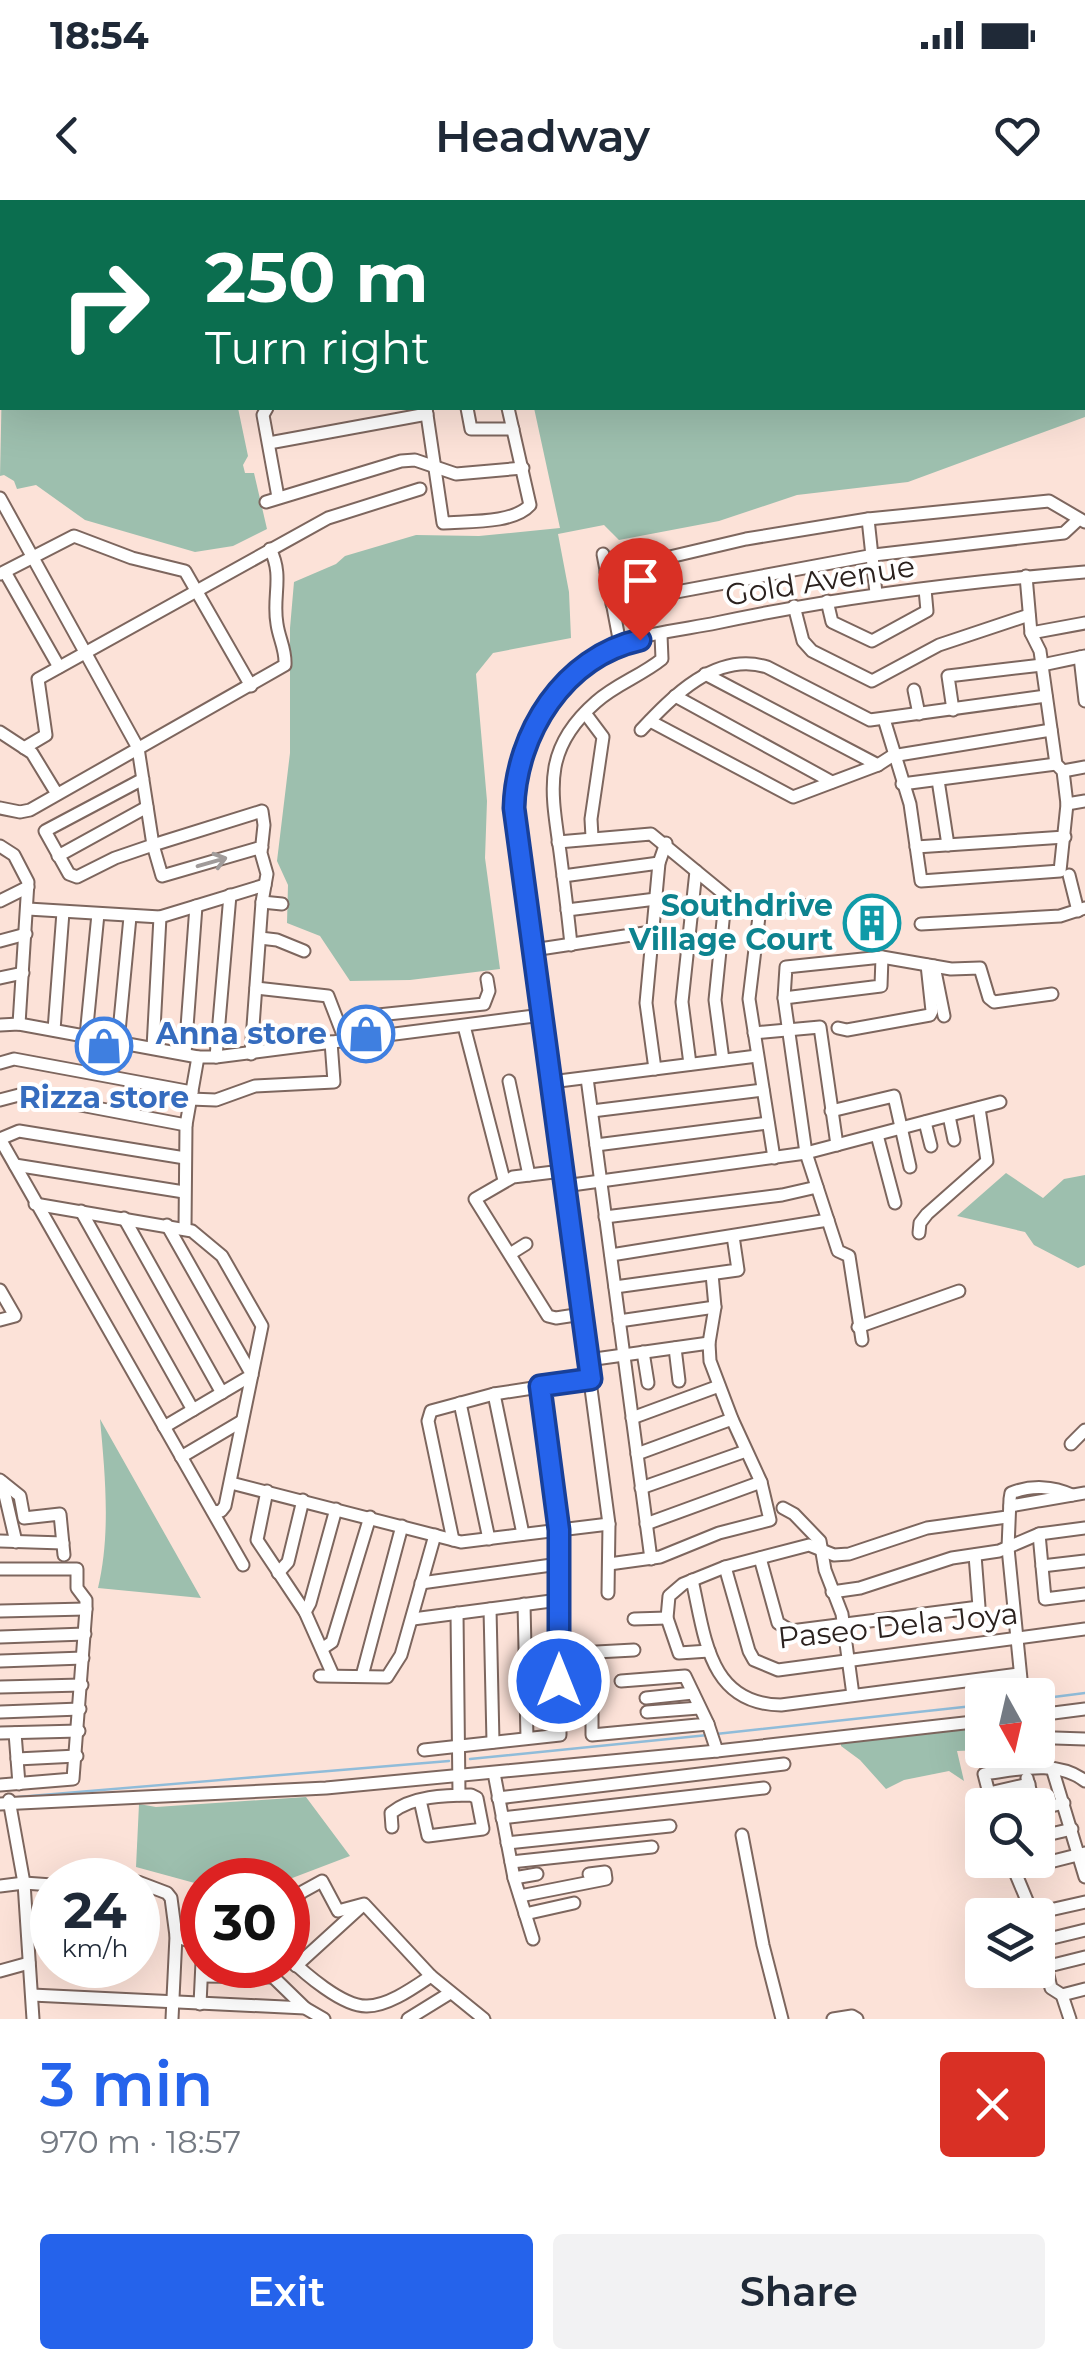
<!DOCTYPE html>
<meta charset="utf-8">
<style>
:root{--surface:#fff;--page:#f2f2f3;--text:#1f2937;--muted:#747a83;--accent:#2563eb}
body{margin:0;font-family:Montserrat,sans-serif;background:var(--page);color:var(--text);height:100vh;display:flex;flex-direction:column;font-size:38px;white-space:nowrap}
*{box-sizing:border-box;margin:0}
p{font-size:32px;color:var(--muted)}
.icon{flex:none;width:55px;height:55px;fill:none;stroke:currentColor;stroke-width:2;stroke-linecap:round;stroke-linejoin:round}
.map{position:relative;height:1819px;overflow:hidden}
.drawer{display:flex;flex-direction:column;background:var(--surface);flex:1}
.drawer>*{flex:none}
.top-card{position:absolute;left:0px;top:0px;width:1085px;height:210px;box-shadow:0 10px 40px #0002;background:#0b6e4f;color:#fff;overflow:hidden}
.needle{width:65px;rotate:172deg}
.fabs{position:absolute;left:965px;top:1478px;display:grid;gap:20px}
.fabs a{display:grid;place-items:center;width:90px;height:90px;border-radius:10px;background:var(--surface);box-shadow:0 10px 40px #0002;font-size:50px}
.speed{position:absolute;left:30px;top:1658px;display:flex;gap:20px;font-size:50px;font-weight:700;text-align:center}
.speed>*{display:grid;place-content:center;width:130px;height:130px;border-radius:50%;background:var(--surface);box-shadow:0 10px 40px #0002;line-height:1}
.speed small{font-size:25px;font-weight:400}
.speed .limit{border:15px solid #d22;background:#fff;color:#111}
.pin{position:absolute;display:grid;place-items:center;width:85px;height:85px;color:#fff;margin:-102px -42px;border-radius:50% 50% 50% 0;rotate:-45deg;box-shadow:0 0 10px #0007}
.pin .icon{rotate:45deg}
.me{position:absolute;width:110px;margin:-55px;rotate:0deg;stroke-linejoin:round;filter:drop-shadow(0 0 8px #0008)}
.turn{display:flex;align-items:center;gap:35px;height:210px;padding:0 40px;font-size:45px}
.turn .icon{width:130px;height:130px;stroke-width:2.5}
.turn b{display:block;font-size:70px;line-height:85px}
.round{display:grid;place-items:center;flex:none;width:105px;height:105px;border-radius:10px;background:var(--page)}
.overview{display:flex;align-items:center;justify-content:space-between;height:170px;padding:0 40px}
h1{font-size:60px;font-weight:600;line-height:75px;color:var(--accent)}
.primary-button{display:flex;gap:20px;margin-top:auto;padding:20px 40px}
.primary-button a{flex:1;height:115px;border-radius:10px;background:var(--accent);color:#fff;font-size:40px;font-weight:600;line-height:115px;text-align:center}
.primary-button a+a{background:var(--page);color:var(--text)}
.status{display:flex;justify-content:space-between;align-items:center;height:70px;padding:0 50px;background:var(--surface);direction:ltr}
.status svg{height:28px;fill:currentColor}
header{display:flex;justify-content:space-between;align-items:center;height:130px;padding:0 40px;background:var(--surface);font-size:45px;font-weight:600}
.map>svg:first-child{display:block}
.green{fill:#9dbfae}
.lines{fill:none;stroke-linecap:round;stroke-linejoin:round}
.stream{stroke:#90bcd9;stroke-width:2.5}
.minor-casing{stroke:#7d665e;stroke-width:15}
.minor{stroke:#fff;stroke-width:11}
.oneway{stroke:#a09b9a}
.route-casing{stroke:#184099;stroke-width:25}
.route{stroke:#2563eb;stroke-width:18}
.labels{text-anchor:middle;stroke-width:8;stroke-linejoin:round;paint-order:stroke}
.street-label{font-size:30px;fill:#2b211e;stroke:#fff}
.culture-label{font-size:30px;font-weight:bold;fill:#0d838f;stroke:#fff;text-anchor:end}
.shop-label{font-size:30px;font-weight:bold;fill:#366cbe;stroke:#fff;text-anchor:end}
</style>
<div class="status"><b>18:54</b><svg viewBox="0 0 49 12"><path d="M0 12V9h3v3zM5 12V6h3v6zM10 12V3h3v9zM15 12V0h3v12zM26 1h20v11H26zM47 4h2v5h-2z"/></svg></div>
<header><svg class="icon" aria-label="back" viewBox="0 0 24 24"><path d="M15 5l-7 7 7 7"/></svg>Headway<svg class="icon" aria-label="heart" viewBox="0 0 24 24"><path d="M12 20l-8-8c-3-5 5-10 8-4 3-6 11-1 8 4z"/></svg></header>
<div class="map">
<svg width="1085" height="1819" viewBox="0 0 1085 1819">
<rect width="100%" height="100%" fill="#fce2d8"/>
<g class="green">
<path d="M 990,0 L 1085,0 L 1085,217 L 908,282 L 797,295 L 719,321 L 619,340 L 604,325 L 558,334 L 569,392 L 571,438 L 493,453 L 476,474 L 487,601 L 485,658 L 500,769 L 410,780 L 350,781 L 320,736 L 287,723 L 288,685 L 277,661 L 290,553 L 290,428 L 294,382 L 336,364 L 345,356 L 416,335 L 479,336 L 560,328 L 534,208 L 1082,208 L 1082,2 Z"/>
<path d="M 2,180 L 2,208 L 238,208 L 248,256 L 243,265 L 245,273 L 254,273 L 267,329 L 233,346 L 195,352 L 85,320 L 36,285 L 17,289 L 14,281 L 4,275 L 0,276 Z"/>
<path d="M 1006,973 L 1043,998 L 1064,979 L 1085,975 L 1085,1065 L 1078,1068 L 1034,1045 L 1025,1032 L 957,1016 Z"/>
<path d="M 100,1219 L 201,1398 L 98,1388 C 111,1333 105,1274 100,1219 Z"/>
<path d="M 982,1518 L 984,1550 L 957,1551 L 964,1581 L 949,1571 L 904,1580 L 886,1589 L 860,1560 L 841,1546 L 841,1538 Z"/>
<path d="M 306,1597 L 350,1656 L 287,1680 L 202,1680 L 202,1685 L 136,1667 L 139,1604 L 156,1607 Z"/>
</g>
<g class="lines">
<g class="stream">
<path d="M 1038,1499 L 1085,1493"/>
<path d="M 716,1534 L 982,1505"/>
<path d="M 470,1559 L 708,1535"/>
<path d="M 18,1597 L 449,1561"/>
</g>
<g class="minor-casing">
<g id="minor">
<path d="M 44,0 L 44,2"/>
<path d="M 90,0 L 92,2"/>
<path d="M 431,0 L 432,2"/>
<path d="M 732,0 L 733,2"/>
<path d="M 778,0 L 779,2"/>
<path d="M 824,0 L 824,2"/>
<path d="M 869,0 L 869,2"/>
<path d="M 914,0 L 915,2"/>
<path d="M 960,0 L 961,2"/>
<path d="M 135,2 L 136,0"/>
<path d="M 0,15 L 2,15"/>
<path d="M 0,51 L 2,50"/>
<path d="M 0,67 L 2,77"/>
<path d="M 0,162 L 2,161"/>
<path d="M 267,208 L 263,215 L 278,297"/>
<path d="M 426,208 L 443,323 C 467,321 513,324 530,305 L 508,208"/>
<path d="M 467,208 L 471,229 L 513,229"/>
<path d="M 269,243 L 427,214"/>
<path d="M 0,298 L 138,548 C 143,580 148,612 153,645 L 115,658 L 77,677 L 69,674 L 45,631 L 143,579"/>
<path d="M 266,302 L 401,261 L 415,260 L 456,274 L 523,268"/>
<path d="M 868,319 L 876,393"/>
<path d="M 603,354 L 620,444"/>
<path d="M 5,372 L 59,467"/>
<path d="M 606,372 L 746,339 L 868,319 L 1049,301 L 1085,322"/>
<path d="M 0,374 L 74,336 L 132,358 L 185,371 L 251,486"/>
<path d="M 827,401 L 832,422 L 872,441 L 927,411 L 925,389"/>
<path d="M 612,404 L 874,355 L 1064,333 L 1079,319"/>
<path d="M 794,406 L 803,441 L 812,451 L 872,481 L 939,445 L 1029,415"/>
<path d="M 1031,433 L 1085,423"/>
<path d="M 1080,457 L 1085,501"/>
<path d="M 705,474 L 878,565"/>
<path d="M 914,490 L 919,514"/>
<path d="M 675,496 L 832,582"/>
<path d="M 953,510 L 948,476 L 1042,465 L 1085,456"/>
<path d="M 585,513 L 603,537 L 591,619 L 592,637"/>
<path d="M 884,519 L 910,604 L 921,681 L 1060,671 L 1067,604 L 1063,571 L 1056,564 L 1040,451 L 1031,433 L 1026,376"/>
<path d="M 650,521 L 793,597 L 878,565 L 892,556 L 1051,530"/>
<path d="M 641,530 C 672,497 716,451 767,467 L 870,520 L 1046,496"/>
<path d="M 0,532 L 32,553 L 57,594"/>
<path d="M 24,548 L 46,535 L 38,479 L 328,318 L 420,289"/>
<path d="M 1063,571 L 1085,567"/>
<path d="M 938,580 L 948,645"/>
<path d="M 902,584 L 1056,564"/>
<path d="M 1067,604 L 1085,601"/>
<path d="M 0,608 L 20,612 L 30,610 L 285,465 C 286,449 279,439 277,424 C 272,397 284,376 270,349"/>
<path d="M 558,642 L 651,634 L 735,703 L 760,708 L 822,705"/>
<path d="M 0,646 L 14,655 L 28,682 L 19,824"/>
<path d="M 916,647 L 1065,637"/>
<path d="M 58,656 L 147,607"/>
<path d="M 1069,675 L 1078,711"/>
<path d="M 563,676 L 659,663"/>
<path d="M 0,701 L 28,687"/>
<path d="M 262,702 L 282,704"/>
<path d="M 760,708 L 749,799 L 774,958"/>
<path d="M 28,709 L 160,717 L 265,685"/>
<path d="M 567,710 L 656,699"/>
<path d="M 921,724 L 1060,716 L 1085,708"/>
<path d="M 260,738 L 277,740 L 304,751"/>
<path d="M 0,741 L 26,734"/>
<path d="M 571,745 C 568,714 564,683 560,652 C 551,589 542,549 596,502 C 616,484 641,476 662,459 L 661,435"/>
<path d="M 533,750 L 651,732"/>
<path d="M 934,766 L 944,816"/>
<path d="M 0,778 L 23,773"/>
<path d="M 256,788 L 328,796 L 345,840"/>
<path d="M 784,798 L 881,786 L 882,757"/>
<path d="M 378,815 L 484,804 L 489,791 L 487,779"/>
<path d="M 0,825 L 19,824 L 198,857 L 216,857 L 542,815"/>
<path d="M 464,826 L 504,980"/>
<path d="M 838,828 L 847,830 L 930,815 L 932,811 L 927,765"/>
<path d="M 54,830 L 63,712"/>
<path d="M 754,833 L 820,827 L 837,945"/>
<path d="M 86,836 L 98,714"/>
<path d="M 118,842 L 130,717"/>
<path d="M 153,848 L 160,717"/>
<path d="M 185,854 L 196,706"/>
<path d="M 251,854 L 262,702 L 267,674 L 261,653 L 264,625 L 262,611 L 153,645 L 162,676 L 262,647"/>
<path d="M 216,857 L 230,695"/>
<path d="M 723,860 L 715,800 L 724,711 L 729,700"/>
<path d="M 0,863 L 14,859 L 192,892"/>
<path d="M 690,864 L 682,802 L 696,671"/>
<path d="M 655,869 L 646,803 L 659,663 L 666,643"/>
<path d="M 587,878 L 651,1359"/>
<path d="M 509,881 L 529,975"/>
<path d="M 551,882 L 757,856"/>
<path d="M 190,899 L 216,900 L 255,886 L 334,882 L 331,842"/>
<path d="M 0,900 L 19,895 L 33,896 L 186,925"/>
<path d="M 592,911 L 763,890"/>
<path d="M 831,911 L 894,896 L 910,967"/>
<path d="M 949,916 L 954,940"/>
<path d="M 925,922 L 931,946"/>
<path d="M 877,935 L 895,1003"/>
<path d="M 0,939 L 243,1365"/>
<path d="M 0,939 L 19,931 L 185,958"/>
<path d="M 596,945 L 768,923"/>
<path d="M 15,965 L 184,992"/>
<path d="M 562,971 L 513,977 L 475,999 L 548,1116 L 556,1118 L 582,1114"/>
<path d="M 564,986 L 806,953 L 1000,902"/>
<path d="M 35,1004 L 192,1031 L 222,1056 L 262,1126 L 225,1306 L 221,1311 L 214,1312"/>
<path d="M 81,1011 L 193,1210"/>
<path d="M 605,1017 L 782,995 L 817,987"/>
<path d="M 124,1018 L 222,1193"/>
<path d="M 185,1028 L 186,925 L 198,857"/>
<path d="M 919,1033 L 920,1023 L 927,1014 L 987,961 L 979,908"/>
<path d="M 510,1054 L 526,1044"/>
<path d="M 611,1055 L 828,1020"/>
<path d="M 615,1087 L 738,1070 L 733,1036"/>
<path d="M 0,1090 L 15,1116 L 0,1120"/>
<path d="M 619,1121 L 715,1107"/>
<path d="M 858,1127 L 959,1091"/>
<path d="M 862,1140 L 849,1056 L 838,1051 L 806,953 L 784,798 L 786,767 L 882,757 L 951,769 L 980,768 L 989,798 L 994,802 L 1052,794"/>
<path d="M 675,1148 L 679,1181"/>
<path d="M 643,1152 L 648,1183"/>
<path d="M 588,1160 L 709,1143"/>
<path d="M 494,1194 L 523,1334"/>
<path d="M 460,1203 L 489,1339"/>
<path d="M 632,1218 L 719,1186"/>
<path d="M 164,1227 L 252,1175 L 167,1025"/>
<path d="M 1071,1244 L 1085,1230"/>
<path d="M 637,1254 L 732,1219"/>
<path d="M 181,1257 L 242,1221"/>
<path d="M 0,1280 L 20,1296 L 24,1318 L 60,1314 L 64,1355"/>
<path d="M 2,1282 L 16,1342"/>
<path d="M 231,1283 L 461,1342 L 609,1324"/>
<path d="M 641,1288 L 746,1251"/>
<path d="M 267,1291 L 257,1340 L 305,1412 L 333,1475"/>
<path d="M 1010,1306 L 1085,1293"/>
<path d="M 783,1308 L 794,1314 L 820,1341 L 825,1370 L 842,1414 L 853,1495"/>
<path d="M 646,1324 L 761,1282"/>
<path d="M 1039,1334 L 1045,1399 L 1085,1394"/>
<path d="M 453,1340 L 428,1221 L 431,1211 L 494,1194 L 591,1179"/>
<path d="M 0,1341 L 63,1343"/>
<path d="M 760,1358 L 778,1423 L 791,1431 L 979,1407 L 975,1355"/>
<path d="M 609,1364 L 660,1357 L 719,1333 L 770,1320 L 761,1282 L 732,1219 L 710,1161 L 709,1143 L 715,1107 L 712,1074"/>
<path d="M 1042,1366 L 1085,1361"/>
<path d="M 725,1367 L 749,1451 L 754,1460 L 778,1470 L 1085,1429"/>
<path d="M 0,1369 L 77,1369 L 77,1388 L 86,1400 L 86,1409 L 73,1579 L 0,1585"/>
<path d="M 278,1373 L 288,1362 L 303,1300"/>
<path d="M 692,1380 C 705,1436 708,1504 781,1505 L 1019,1474"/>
<path d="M 421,1383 L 559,1364"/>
<path d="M 832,1392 L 860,1388 L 952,1358 L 999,1351 L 1039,1334 L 1085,1328"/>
<path d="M 608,1393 L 609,1324 L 514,608 C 515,539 554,474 619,445 C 645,433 687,429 716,423 C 837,397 961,382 1085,372"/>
<path d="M 524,1404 L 527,1538"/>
<path d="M 490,1409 L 493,1542"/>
<path d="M 0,1411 L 86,1409"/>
<path d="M 305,1412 L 310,1403 L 336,1309"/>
<path d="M 457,1413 L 459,1595"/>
<path d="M 413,1419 L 559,1400"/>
<path d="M 634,1419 L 667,1418"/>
<path d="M 0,1437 L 85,1434"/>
<path d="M 323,1448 L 332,1442 L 370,1317"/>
<path d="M 709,1451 L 679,1453 L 667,1418 L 669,1396 L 683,1384 L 725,1367 L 809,1345 L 834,1355 L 849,1354 L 927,1328 L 1007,1317"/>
<path d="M 559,1454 L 634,1450"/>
<path d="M 0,1461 L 83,1458"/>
<path d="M 320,1476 L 387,1477 L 401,1455 L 435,1335"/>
<path d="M 362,1476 L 402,1326"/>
<path d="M 0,1487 L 82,1485"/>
<path d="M 1022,1489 L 1008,1348 L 1010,1299 L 1011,1293 C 1031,1285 1053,1286 1072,1295"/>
<path d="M 592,1497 L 592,1535 L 708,1524 L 685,1476 L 621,1481"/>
<path d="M 646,1498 L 693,1493"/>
<path d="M 0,1512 L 80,1509"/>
<path d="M 647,1512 L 699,1508"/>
<path d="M 1038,1515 L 1085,1509"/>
<path d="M 708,1524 L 717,1551"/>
<path d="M 0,1533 L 79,1531"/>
<path d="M 15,1533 L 19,1584"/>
<path d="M 1055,1538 L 1085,1539"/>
<path d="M 424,1550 L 560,1535 L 559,1330 L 540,1186"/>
<path d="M 17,1559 L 77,1556"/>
<path d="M 1052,1568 L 1085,1677"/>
<path d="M 494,1573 L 514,1678 L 533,1739"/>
<path d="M 1027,1578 L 1034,1605"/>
<path d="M 989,1593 L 1029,1584"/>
<path d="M 498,1598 L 784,1564"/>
<path d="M 9,1600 L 24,1683 L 33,1819"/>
<path d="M 0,1604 L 326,1588 L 717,1551 L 982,1521"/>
<path d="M 992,1605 L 984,1574 C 1016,1570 1057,1559 1085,1581"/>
<path d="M 1038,1609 L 1064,1603"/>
<path d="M 502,1618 L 764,1588"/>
<path d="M 392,1627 L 391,1613 C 412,1596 445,1595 471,1595 L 477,1598 L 483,1629 L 428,1636 L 420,1600"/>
<path d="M 742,1635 L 763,1745 L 782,1819"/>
<path d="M 1038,1637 L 1072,1629"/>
<path d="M 507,1643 L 670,1626"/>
<path d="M 1010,1660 L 1033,1715"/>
<path d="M 511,1662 L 652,1647"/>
<path d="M 1014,1671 L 1085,1653"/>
<path d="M 514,1678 L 537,1674"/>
<path d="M 138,1682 L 167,1693 L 171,1698 L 176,1736 L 172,1819"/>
<path d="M 0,1686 L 24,1683 L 52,1685"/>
<path d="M 520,1696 L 606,1679 L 605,1672 L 589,1674"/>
<path d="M 202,1699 L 199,1699 L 202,1717"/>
<path d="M 288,1706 L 302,1692 L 322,1681 L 338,1711 L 364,1704 L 431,1776 L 484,1819"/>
<path d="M 525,1714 L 574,1703"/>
<path d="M 1032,1714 L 1085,1702"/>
<path d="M 1038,1732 L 1051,1788 L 1062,1795 L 1070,1819"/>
<path d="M 176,1736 L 202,1746"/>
<path d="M 1040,1741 L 1085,1730"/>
<path d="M 288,1757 C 304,1773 343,1807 367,1806 C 388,1806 413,1788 431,1776"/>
<path d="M 251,1765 L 268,1772 L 305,1808"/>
<path d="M 296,1766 L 363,1705"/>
<path d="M 1045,1767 L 1085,1757"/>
<path d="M 0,1771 L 29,1763"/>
<path d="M 202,1776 L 272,1777"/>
<path d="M 32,1795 L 305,1808 L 324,1819"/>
<path d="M 1062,1795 L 1085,1789"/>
<path d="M 200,1804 L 202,1762"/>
<path d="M 408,1819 L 450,1793"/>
<path d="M 833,1819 L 852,1816 L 857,1819"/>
</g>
</g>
<use href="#minor" class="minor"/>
</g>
<defs><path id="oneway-shaft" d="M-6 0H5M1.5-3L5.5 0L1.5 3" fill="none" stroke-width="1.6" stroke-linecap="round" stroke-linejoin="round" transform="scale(2.5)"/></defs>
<use class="oneway" href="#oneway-shaft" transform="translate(212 662) rotate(-16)"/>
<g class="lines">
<g class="route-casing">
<path id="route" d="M 559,1481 L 559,1330 L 540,1186 L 591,1179 L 514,608 C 516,533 564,457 640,440"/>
</g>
<use href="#route" class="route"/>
</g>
<defs>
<g id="building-ring" transform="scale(2.875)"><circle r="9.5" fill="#fff" stroke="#0f9aa8" stroke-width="1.5"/><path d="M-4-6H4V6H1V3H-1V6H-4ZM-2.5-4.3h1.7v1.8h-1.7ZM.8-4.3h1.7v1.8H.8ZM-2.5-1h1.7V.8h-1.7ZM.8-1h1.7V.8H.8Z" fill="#0f9aa8"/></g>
<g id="shop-ring" transform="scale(2.875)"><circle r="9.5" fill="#fff" stroke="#3f7fe0" stroke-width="1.5"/><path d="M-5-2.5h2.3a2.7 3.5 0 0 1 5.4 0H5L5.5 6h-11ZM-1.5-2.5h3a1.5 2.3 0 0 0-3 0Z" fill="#3f7fe0"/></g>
</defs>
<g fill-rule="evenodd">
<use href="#building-ring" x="872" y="723"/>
<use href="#shop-ring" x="366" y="834"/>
<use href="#shop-ring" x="104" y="846"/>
</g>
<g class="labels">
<g class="street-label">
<text transform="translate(820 381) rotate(-9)" y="10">Gold Avenue</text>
<text transform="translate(898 1426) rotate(-6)" y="10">Paseo Dela Joya</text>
</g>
<g class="culture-label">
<text x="833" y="716">Southdrive<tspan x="833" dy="34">Village Court</tspan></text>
</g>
<g class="shop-label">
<text x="327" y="844">Anna store</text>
<text x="104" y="908" text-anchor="middle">Rizza store</text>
</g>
</g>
</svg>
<div class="fabs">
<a><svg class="needle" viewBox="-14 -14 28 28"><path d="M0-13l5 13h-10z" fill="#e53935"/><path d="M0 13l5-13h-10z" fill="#747a83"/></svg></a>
<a><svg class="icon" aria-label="search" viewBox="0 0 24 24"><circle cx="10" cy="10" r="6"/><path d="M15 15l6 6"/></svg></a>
<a><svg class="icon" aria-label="layers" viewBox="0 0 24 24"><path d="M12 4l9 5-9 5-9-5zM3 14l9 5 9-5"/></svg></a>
</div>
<div class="speed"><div>24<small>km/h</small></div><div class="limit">30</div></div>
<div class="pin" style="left:640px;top:440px;background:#d93025"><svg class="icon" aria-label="arrive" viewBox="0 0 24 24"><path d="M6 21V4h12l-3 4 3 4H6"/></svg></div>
<svg class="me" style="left:559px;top:1481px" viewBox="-20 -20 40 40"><circle r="17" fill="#2563eb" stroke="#fff" stroke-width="3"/><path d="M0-11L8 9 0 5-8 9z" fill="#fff"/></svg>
<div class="top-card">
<div class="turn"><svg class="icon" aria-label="right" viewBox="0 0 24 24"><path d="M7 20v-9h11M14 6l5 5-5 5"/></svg><div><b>250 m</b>Turn right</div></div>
</div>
</div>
<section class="drawer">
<div class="overview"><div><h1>3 min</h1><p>970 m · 18:57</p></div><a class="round" style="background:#d93025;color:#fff"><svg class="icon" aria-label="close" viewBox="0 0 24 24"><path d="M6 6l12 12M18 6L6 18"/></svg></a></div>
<div class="primary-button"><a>Exit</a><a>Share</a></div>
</section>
